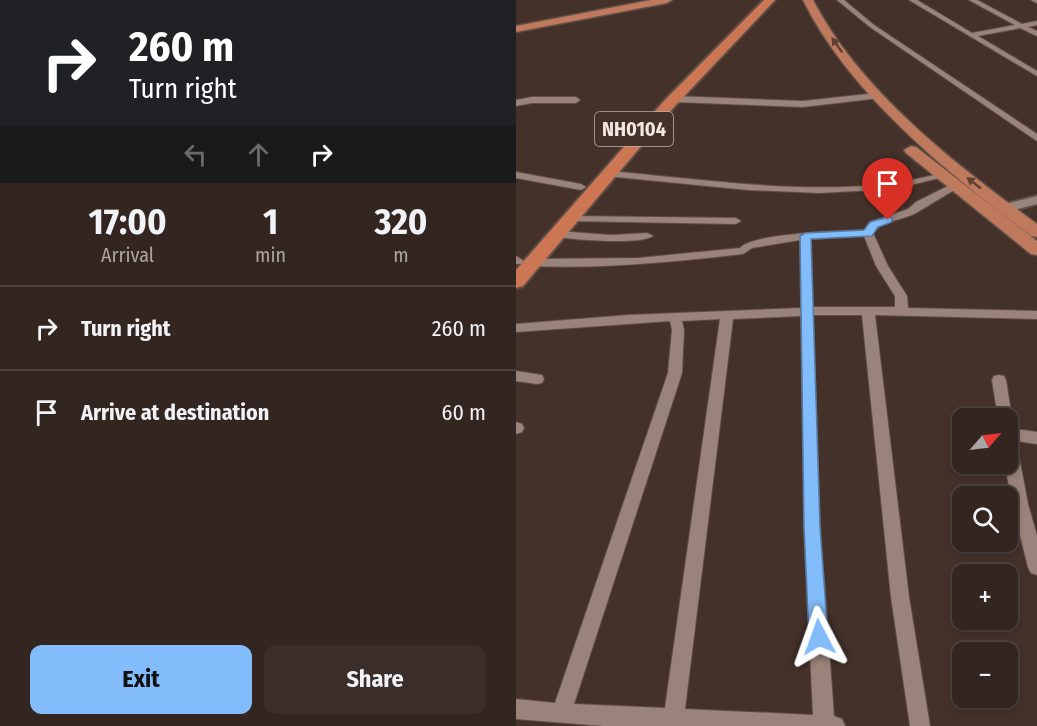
<!DOCTYPE html>
<meta charset="utf-8">
<style>
:root{--surface:#332520;--page:#3b2d29;--text:#f1f3f6;--muted:#a9a5a5;--line:#4e423e;--accent:#83bcfb}
body{margin:0;font-family:"Fira Sans Condensed",sans-serif;background:var(--page);color:var(--text);height:100vh;display:flex;flex-direction:column;font-size:22px;white-space:nowrap}
*{box-sizing:border-box;margin:0}
p{font-size:20px;color:var(--muted)}
.icon{flex:none;width:33px;height:33px;fill:none;stroke:currentColor;stroke-width:2;stroke-linecap:round;stroke-linejoin:round}
.map{position:relative;flex:1;overflow:hidden}
.details{display:flex;flex-direction:column;background:var(--surface);width:516px}
.details>*{flex:none}
.guide{background:#202124;color:#fff;overflow:hidden}
.needle{width:39px;rotate:62deg}
.tools{position:absolute;left:436px;top:408px;display:grid;gap:12px}
.tools a{display:grid;place-items:center;width:66px;height:66px;border-radius:12px;background:var(--surface);box-shadow:0 3px 9px #0003,0 0 0 2px var(--line);font-size:30px}
.pin{position:absolute;display:grid;place-items:center;width:51px;height:51px;color:#fff;margin:-62px -26px;border-radius:50% 50% 50% 0;rotate:-45deg;box-shadow:0 0 6px #0007}
.pin .icon{rotate:45deg}
.me{position:absolute;width:66px;margin:-33px;rotate:356deg;stroke-linejoin:round;filter:drop-shadow(0 0 4px #0008)}
.turn{display:flex;align-items:center;gap:21px;height:126px;padding:0 30px;font-size:27px}
.turn .icon{width:78px;height:78px;stroke-width:2.5}
.turn b{display:block;font-size:42px;line-height:51px}
.lanes{display:flex;align-items:center;height:57px;padding:0 30px;background:#0003;justify-content:center;gap:30px;direction:ltr}
.lanes .off{opacity:.35}
.eta{display:flex;justify-content:space-evenly;align-items:center;height:102px;text-align:center}
.eta b{font-size:36px;font-weight:700;line-height:42px}
.cta{display:flex;gap:12px;margin-top:auto;padding:12px 30px}
.cta a{flex:1;height:69px;border-radius:12px;background:var(--accent);color:#111;font-size:24px;font-weight:700;line-height:69px;text-align:center}
.cta a+a{background:var(--page);color:var(--text)}
ul{padding:0;list-style:none}
li{display:flex;align-items:center;gap:18px;height:84px;padding:0 30px;border-top:2px solid var(--line)}
li div{flex:1}
li b{display:block;font-size:22px}
li em{font-style:normal}
main{display:flex;flex:1;min-height:0}
.map>svg:first-child{display:block}
.lines{fill:none;stroke-linecap:round;stroke-linejoin:round}
.minor-casing{stroke:#5f4f48;stroke-width:2}
.tertiary-casing{stroke:#5f4f48;stroke-width:4}
.primary-casing{stroke:#5f4f48;stroke-width:3}
.trunk-casing{stroke:#5f4f48;stroke-width:4}
.minor{fill:#99837a;fill-rule:evenodd}
.tertiary{fill:#99837a;fill-rule:evenodd}
.primary{fill:#bf795d;fill-rule:evenodd}
.trunk{fill:#cc7653;fill-rule:evenodd}
.oneway{fill:#5d3f34}
.route{fill:#83bcfb;stroke:#557aa3;stroke-width:1.5}
.labels{text-anchor:middle;stroke-width:6;stroke-linejoin:round;paint-order:stroke}
.shield{fill:#44312a;stroke:#bfb0ab;stroke-width:1.5}
.shield-label{font-size:20px;font-weight:bold;fill:#f4e7e2}
</style>
<main>
<section class="details">
<div class="guide">
<div class="turn"><svg class="icon" aria-label="right" viewBox="0 0 24 24"><path d="M7 20v-9h11M14 6l5 5-5 5"/></svg><div><b>260 m</b>Turn right</div></div>
<div class="lanes"><svg class="icon off" aria-label="left" viewBox="0 0 24 24"><path d="M17 20v-9H6M10 6l-5 5 5 5"/></svg><svg class="icon off" aria-label="ahead" viewBox="0 0 24 24"><path d="M12 20V5M6 11l6-6 6 6"/></svg><svg class="icon" aria-label="right" viewBox="0 0 24 24"><path d="M7 20v-9h11M14 6l5 5-5 5"/></svg></div>
</div>
<div class="eta">
<div><b>17:00</b><p>Arrival</p></div>
<div><b>1</b><p>min</p></div>
<div><b>320</b><p>m</p></div>
</div>
<ul>
<li><svg class="icon" aria-label="right" viewBox="0 0 24 24"><path d="M7 20v-9h11M14 6l5 5-5 5"/></svg><div><b>Turn right</b></div><em>260 m</em></li>
<li><svg class="icon" aria-label="arrive" viewBox="0 0 24 24"><path d="M6 21V4h12l-3 4 3 4H6"/></svg><div><b>Arrive at destination</b></div><em>60 m</em></li>
</ul>
<div class="cta"><a>Exit</a><a>Share</a></div>
</section>
<div class="map">
<svg width="521" height="726" viewBox="0 0 521 726">
<rect width="100%" height="100%" fill="#44312a"/>
<g class="lines">
<g class="minor-casing">
<g id="minor">
<path d="M 321,0 L 328,0 L 358,25 L 521,134 L 521,141 L 354,27 Z"/>
<path d="M 393,0 L 401,0 L 456,33 L 499,25 L 453,0 L 461,0 L 506,24 L 521,21 L 521,25 L 512,27 L 521,31 L 521,36 L 504,28 L 462,36 L 521,71 L 521,76 Z"/>
<path d="M 515,0 L 521,0 L 521,3 Z"/>
<path d="M 361,93 L 364,94 L 364,98 L 287,107 L 158,102 L 154,99 L 158,96 L 287,101 Z"/>
<path d="M 16,97 L 60,97 L 64,100 L 60,103 L 16,103 L 0,106 L 0,100 Z"/>
<path d="M 93,171 C 185,179 279,194 372,184 C 390,182 408,177 426,173 L 431,176 L 379,189 L 303,193 L 232,190 L 90,176 L 90,172 Z"/>
<path d="M 0,172 L 65,184 L 70,187 L 65,190 L 0,178 Z"/>
<path d="M 438,183 L 443,186 L 442,188 C 427,196 414,205 400,213 C 386,221 367,219 357,233 L 372,266 L 391,296 L 392,308 L 521,311 L 521,319 L 359,315 L 393,597 L 414,726 L 394,726 L 375,597 L 346,315 L 297,315 L 304,527 L 318,716 L 326,719 L 329,726 L 87,726 L 0,719 L 0,699 L 39,703 L 152,373 L 156,330 L 154,321 L 0,332 L 0,324 L 112,315 L 285,308 L 284,240 L 236,248 L 227,254 C 157,262 87,269 16,266 L 10,262 L 12,259 L 122,258 L 224,248 C 236,233 325,231 349,230 L 354,222 L 392,209 L 400,202 ZM 348,236 L 360,266 L 379,296 L 379,307 L 297,307 L 295,239 ZM 285,316 L 288,527 L 297,715 L 169,709 L 217,319 ZM 204,319 L 149,708 L 58,704 L 166,373 L 168,330 L 166,321 Z"/>
<path d="M 55,216 L 220,218 L 225,221 L 220,224 L 51,221 L 51,217 Z"/>
<path d="M 42,231 L 95,235 L 131,233 L 137,236 C 125,245 55,240 38,236 L 38,232 Z"/>
<path d="M 0,256 L 8,261 L 6,264 L 0,264 Z"/>
<path d="M 0,371 L 26,375 L 28,379 L 26,383 L 21,384 L 0,381 Z"/>
<path d="M 483,375 L 488,376 L 490,380 L 496,418 L 492,423 L 492,418 L 482,418 L 476,380 L 478,376 Z"/>
<path d="M 0,422 L 6,424 L 8,428 L 6,432 L 0,434 Z"/>
<path d="M 492,428 L 521,432 L 521,444 L 500,441 L 512,504 L 521,536 L 521,575 L 515,573 L 512,567 L 496,504 L 489,464 L 492,464 Z"/>
</g>
</g>
<g class="tertiary-casing">
<path id="tertiary" d="M 521,196 L 521,204 L 490,212 L 484,208 L 485,205 Z"/>
</g>
<g class="primary-casing">
<g id="primary">
<path d="M 135,0 L 156,0 L 151,3 L 0,32 L 0,26 Z"/>
<path d="M 287,0 L 297,0 C 344,91 440,165 521,224 L 521,237 L 515,236 C 432,173 334,95 287,0 Z"/>
<path d="M 395,146 L 400,147 L 521,241 L 521,255 L 515,254 L 390,153 L 388,150 Z"/>
</g>
</g>
<g class="trunk-casing">
<path id="trunk" d="M 248,0 L 259,0 L 158,107 L 7,286 L 0,288 L 0,270 L 148,101 Z"/>
</g>
<use href="#minor" class="minor"/>
<use href="#tertiary" class="tertiary"/>
<use href="#primary" class="primary"/>
<use href="#trunk" class="trunk"/>
</g>
<defs><path id="oneway-solid" d="M-6-.8H1V-3.2L6.5 0L1 3.2V.8H-6Z" transform="scale(1.5)"/></defs>
<g class="oneway">
<use href="#oneway-solid" transform="translate(321 45) rotate(-125)"/>
<use href="#oneway-solid" transform="translate(458 183) rotate(-142)"/>
</g>
<path class="route" d="M 372,217 L 376,218 L 376,222 L 362,227 L 356,236 L 295,239 L 304,527 L 312,637 L 310,644 L 303,647 L 296,644 L 293,637 L 288,527 L 284,236 L 289,233 L 348,230 L 354,222 Z"/>
<g class="labels">
<rect class="shield" x="79" y="112" width="78" height="34" rx="4.5"/>
<g class="shield-label">
<text x="118" y="136">NH0104</text>
</g>
</g>
</svg>
<div class="tools">
<a><svg class="needle" viewBox="-14 -14 28 28"><path d="M0-13l5 13h-10z" fill="#e53935"/><path d="M0 13l5-13h-10z" fill="#a9a5a5"/></svg></a>
<a><svg class="icon" aria-label="search" viewBox="0 0 24 24"><circle cx="10" cy="10" r="6"/><path d="M15 15l6 6"/></svg></a>
<a>+</a>
<a>−</a>
</div>
<div class="pin" style="left:372px;top:220px;background:#d93025"><svg class="icon" aria-label="arrive" viewBox="0 0 24 24"><path d="M6 21V4h12l-3 4 3 4H6"/></svg></div>
<svg class="me" style="left:303px;top:637px" viewBox="-20 -20 40 40"><path d="M0-17L14 15 0 8-14 15z" fill="#83bcfb" stroke="#fff" stroke-width="4"/></svg>
</div>
</main>
